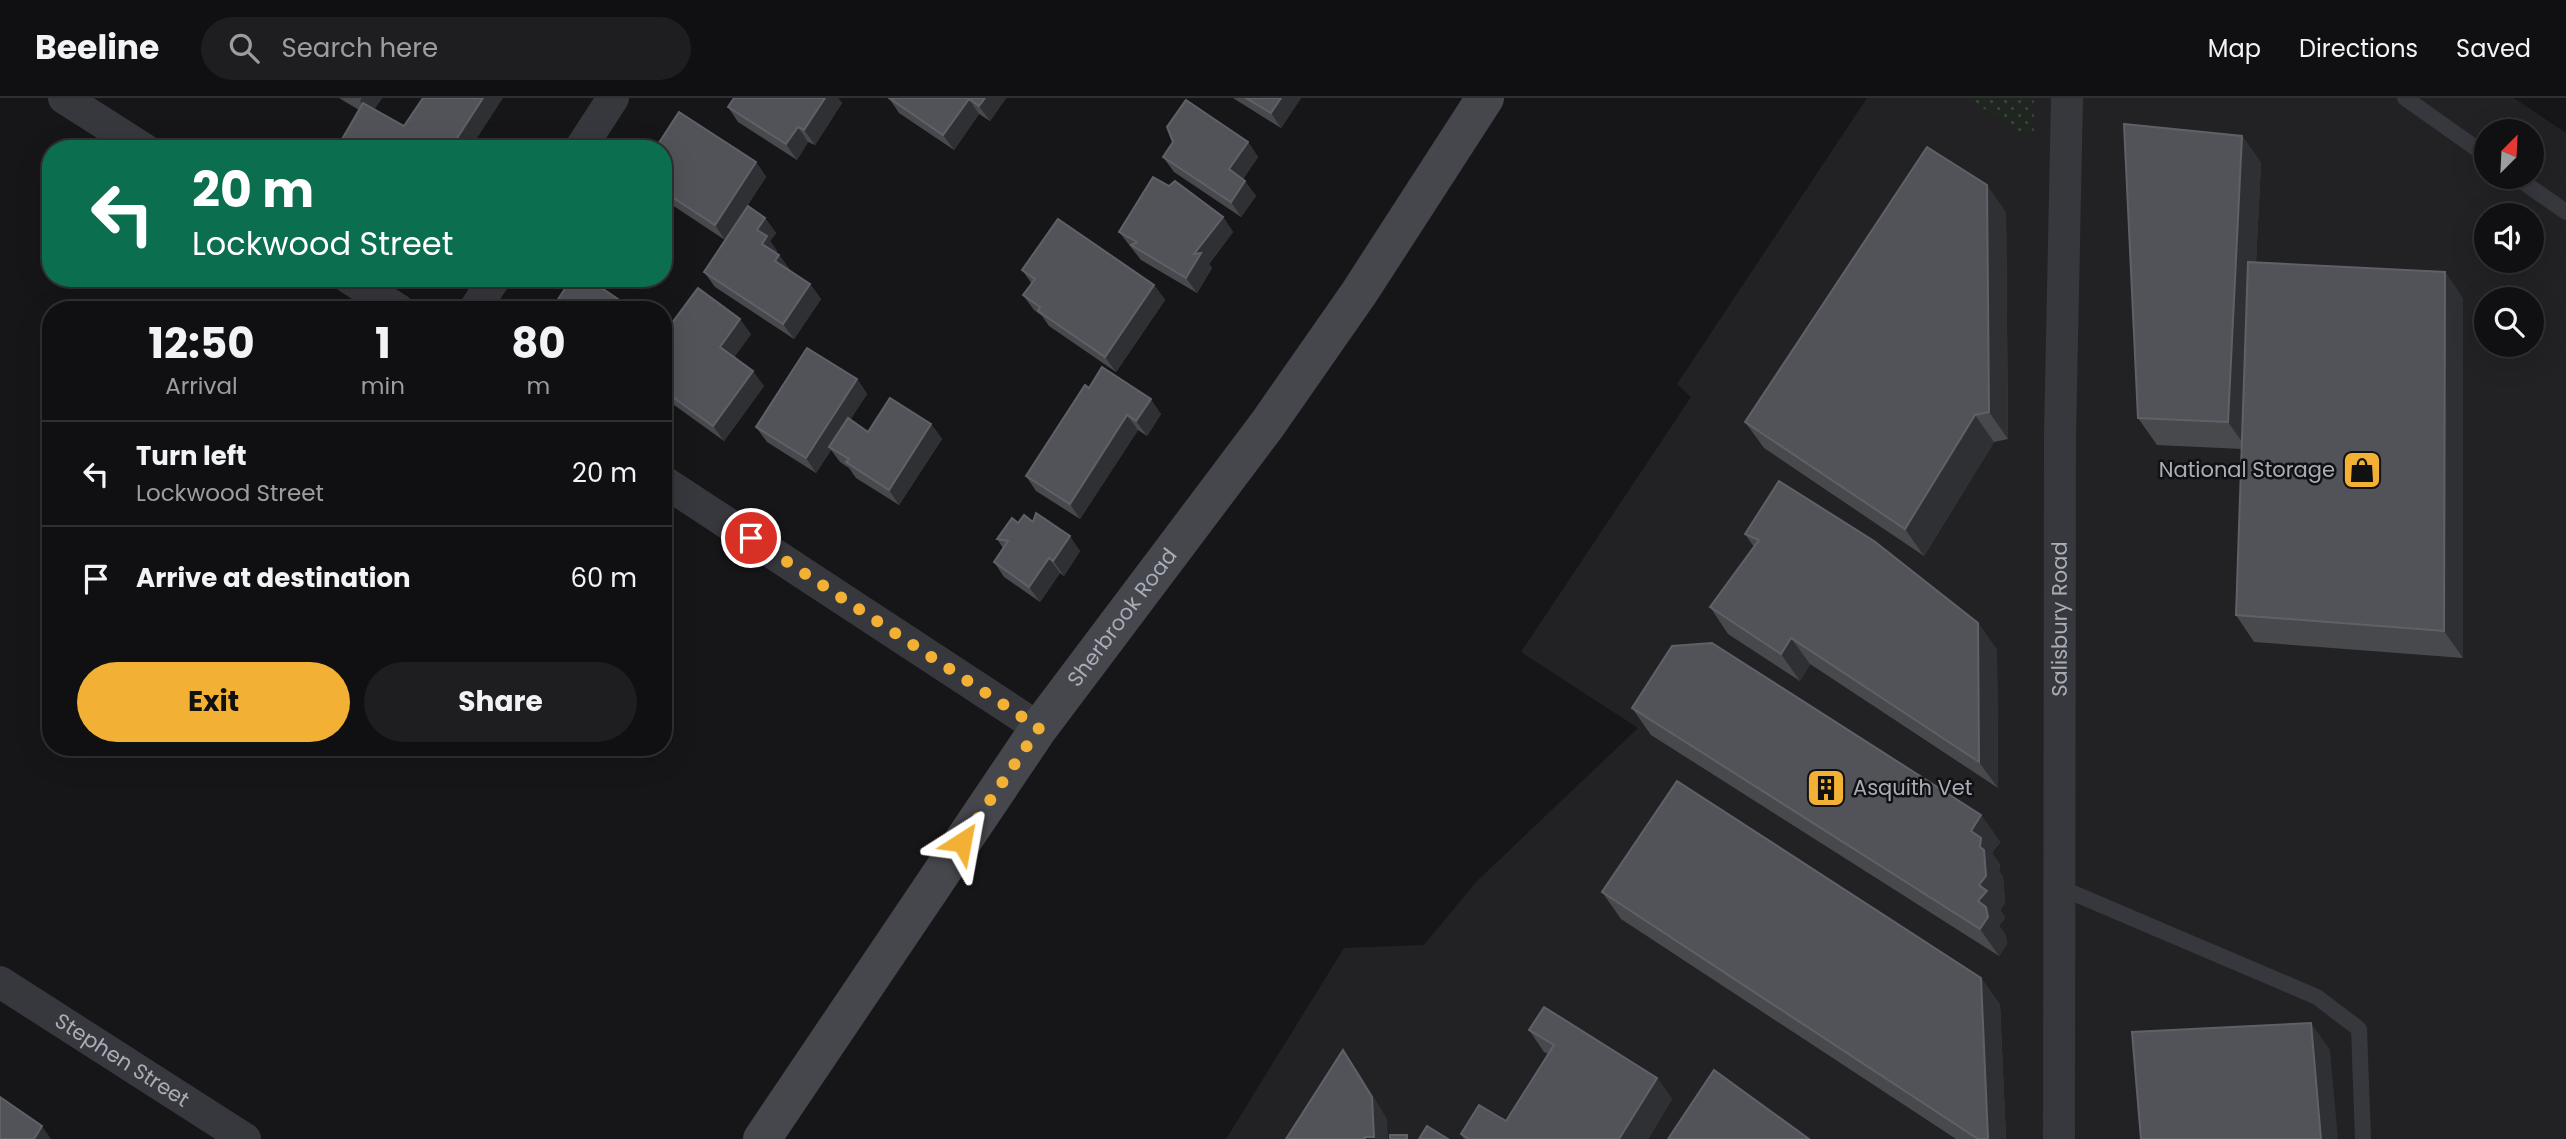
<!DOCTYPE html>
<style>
:root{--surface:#101012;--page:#1e1e20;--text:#f1f3f6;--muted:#9c9d9f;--line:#303032;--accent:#f2b134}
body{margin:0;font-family:Poppins,sans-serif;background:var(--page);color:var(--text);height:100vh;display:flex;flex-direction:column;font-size:26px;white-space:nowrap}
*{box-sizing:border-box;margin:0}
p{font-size:23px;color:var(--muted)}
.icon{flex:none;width:38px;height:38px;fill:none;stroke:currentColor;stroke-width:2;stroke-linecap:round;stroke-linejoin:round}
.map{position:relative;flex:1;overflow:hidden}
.drawer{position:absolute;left:42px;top:203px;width:630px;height:455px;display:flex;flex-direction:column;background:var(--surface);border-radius:28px;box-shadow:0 7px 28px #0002,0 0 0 2px var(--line)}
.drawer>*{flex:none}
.top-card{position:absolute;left:42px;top:42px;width:630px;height:147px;border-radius:28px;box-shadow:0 7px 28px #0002,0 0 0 2px var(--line);background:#0b6e4f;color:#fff;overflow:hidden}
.needle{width:46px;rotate:24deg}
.fabs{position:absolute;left:2474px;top:21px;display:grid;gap:14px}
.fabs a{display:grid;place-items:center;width:70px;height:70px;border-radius:50%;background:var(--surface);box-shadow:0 7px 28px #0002,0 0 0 2px var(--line);font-size:35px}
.pin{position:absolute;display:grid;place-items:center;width:60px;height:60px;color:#fff;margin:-30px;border:4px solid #fff;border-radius:50%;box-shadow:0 2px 7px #0007}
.me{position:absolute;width:77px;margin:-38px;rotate:34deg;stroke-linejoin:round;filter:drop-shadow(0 0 5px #0008)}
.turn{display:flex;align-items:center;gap:24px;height:147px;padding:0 35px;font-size:32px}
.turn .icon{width:91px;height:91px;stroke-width:2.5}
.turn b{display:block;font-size:49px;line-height:60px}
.eta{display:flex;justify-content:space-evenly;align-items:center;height:119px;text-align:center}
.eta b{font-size:42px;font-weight:700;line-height:49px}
.cta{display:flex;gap:14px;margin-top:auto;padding:14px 35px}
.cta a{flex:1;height:80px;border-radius:42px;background:var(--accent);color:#111;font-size:28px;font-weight:700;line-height:80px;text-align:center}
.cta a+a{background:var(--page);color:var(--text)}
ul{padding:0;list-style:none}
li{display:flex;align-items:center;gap:21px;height:105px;padding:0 35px;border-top:2px solid var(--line)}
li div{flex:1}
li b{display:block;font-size:26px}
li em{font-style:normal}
header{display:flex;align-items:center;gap:42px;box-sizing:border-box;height:98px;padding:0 35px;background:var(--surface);border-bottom:2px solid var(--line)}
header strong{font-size:33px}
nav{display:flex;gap:38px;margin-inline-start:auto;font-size:24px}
.search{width:490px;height:63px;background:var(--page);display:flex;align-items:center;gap:18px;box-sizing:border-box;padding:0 24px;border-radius:38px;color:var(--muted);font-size:26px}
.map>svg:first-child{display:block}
.built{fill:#222225;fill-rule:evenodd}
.park{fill:url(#park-dots)}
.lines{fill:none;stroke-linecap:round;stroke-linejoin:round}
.lane{stroke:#37383d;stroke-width:16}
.street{stroke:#37383d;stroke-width:32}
.secondary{stroke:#45474d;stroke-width:38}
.wall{fill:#47494d}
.shaded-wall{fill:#2f3033}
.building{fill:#525359;stroke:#5f6168;stroke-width:2}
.route{stroke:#f2b134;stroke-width:12;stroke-dasharray:0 21.6}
.labels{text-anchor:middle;stroke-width:5;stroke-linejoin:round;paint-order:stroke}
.poi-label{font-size:21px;fill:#a8adb8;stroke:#111113;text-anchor:end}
.street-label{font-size:21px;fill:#a8adb8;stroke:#111113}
</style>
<header>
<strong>Beeline</strong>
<div class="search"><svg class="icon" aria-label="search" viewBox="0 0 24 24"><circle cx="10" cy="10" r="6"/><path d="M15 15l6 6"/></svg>Search here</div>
<nav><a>Map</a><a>Directions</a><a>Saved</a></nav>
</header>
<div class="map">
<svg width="2566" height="1041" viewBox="0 0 2566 1041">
<defs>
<pattern id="park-dots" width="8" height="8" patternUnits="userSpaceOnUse" patternTransform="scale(1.75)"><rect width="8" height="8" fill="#1e261f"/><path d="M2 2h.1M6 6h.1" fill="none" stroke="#3c433d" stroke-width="1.8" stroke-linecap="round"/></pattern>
</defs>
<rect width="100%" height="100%" fill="#161618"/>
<path class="built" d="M 1867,0 L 2514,0 L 2566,35 L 2566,1041 L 1226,1041 L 1344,850 L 1424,847 L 1476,784 L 1638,630 L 1521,554 L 1691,299 L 1677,286 ZM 2487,33 L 2532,33 L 2532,79 L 2487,79 ZM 2487,117 L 2532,117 L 2532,163 L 2487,163 ZM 2487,201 L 2532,201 L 2532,247 L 2487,247 Z"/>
<path class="park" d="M 1968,0 L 2034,0 L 2034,34 L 2018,34 Z"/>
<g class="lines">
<g class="lane">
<path d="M 2405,0 L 2487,58"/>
<path d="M 2516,79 L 2566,114"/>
<path d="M 2059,789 L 2317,899 L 2359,931 L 2363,1041"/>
</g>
<g class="street">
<path d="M 64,0 L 144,51"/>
<path d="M 580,51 L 613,0"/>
<path d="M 349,180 L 399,212"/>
<path d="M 474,212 L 495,180"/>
<path d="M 663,383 L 1039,630"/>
<path id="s1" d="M 0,884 L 245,1041"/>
<path id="s2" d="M 2059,1041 L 2060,337 L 2067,0"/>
</g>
<path class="secondary" id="s3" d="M 762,1041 L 1039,630 L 1267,327 L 1359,195 L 1485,0"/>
</g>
<g class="wall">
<path d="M 339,0 L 382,0 L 374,11 L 404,28 L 470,51 L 346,51 L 341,43 L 359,12 Z"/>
<path d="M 734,0 L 838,0 L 842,5 L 815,47 L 808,44 L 797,62 L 738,24 L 728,9 Z"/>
<path d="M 889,0 L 1006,0 L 990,23 L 979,16 L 954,52 L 899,15 Z"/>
<path d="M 1233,0 L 1301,0 L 1281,30 Z"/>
<path d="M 2242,38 L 2261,65 L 2256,164 L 2445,174 L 2463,201 L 2463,560 L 2254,544 L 2236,517 L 2242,351 L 2157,347 L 2138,320 Z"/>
<path d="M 1248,44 L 1258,59 L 1243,81 L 1256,98 L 1241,119 L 1174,74 L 1163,59 Z"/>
<path d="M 663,51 L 756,64 L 766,79 L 725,142 L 663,101 Z"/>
<path d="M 2006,114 L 2008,341 L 1994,344 L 1924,458 L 1764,350 L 1745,324 Z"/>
<path d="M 1223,119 L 1233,134 L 1209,166 L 1212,170 L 1197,195 L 1141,162 L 1119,134 Z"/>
<path d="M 765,120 L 776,135 L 770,143 L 777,153 L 776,155 L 779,157 L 790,172 L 810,186 L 821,201 L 794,241 L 715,189 L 704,174 Z"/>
<path d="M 1022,172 L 1154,187 L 1165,202 L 1116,274 L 1049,228 L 1042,218 L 1034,212 L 1023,197 L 1032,186 Z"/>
<path d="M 663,236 L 664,237 L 751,236 L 734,259 L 764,288 L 724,343 L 663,299 Z"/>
<path d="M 857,281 L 867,296 L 850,322 L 868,334 L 931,326 L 942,341 L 899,407 L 856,380 L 849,370 L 840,364 L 831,352 L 816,375 L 767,344 L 756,329 Z"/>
<path d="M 1089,290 L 1161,316 L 1147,338 L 1138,332 L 1080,421 L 1036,393 L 1026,378 Z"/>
<path d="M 1033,424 L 1080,453 L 1064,478 L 1060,475 L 1040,504 L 1004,479 L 994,464 L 1003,450 L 997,441 L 1018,425 Z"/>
<path d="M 1745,436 L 1978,525 L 1997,552 L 1998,690 L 1810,566 L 1800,583 L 1728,536 L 1710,509 L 1754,449 Z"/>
<path d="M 1632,610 L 1981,717 L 2000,744 L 1992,755 L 2000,767 L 1999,773 L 2003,779 L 2005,805 L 2000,812 L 2005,820 L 1999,828 L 2005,836 L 2007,846 L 1999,858 L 1651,637 Z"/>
<path d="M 1602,794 L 1981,880 L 2000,907 L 2006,1041 L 1956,1041 L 1621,821 Z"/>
<path d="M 1529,932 L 1657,980 L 1672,1001 L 1648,1041 L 1464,1041 L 1461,1036 L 1506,1023 L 1548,956 L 1544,954 Z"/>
</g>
<g class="shaded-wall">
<path d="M 362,0 L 382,0 L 370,18 L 360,3 Z"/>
<path d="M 483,0 L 503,0 L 470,51 L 450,51 Z"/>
<path d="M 825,0 L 838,0 L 842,5 L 815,47 L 804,32 Z"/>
<path d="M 985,0 L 1006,0 L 990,23 L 979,8 Z"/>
<path d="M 1281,0 L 1301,0 L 1281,30 L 1271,15 Z"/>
<path d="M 969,1 L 979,16 L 954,52 L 943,37 Z"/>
<path d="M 798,29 L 808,44 L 797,62 L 786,46 Z"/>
<path d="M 2242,38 L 2261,65 L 2247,351 L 2228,324 Z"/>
<path d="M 1248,44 L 1258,59 L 1240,86 L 1229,71 Z"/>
<path d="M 756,64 L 766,79 L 725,142 L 715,127 Z"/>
<path d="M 1245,83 L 1256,98 L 1241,119 L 1231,104 Z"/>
<path d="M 1987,87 L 2006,114 L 2008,341 L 1989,314 Z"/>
<path d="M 1223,119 L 1233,134 L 1209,166 L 1212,170 L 1197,195 L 1186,180 L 1194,156 Z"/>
<path d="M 765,120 L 776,135 L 770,143 L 777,153 L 773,161 L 762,146 L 757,132 Z"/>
<path d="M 779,157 L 790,172 L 775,163 Z"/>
<path d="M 2445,174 L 2463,201 L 2463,560 L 2444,533 Z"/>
<path d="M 810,186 L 821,201 L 794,241 L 783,226 Z"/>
<path d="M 1154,187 L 1165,202 L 1116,274 L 1105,259 Z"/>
<path d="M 740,221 L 751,236 L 731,264 L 720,249 Z"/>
<path d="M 753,273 L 764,288 L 724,343 L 713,328 Z"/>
<path d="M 857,281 L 867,296 L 832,350 L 829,349 L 831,352 L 816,375 L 806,360 Z"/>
<path d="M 1151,301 L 1161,316 L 1147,338 L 1136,323 Z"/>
<path d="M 1127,317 L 1138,332 L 1080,421 L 1070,406 Z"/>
<path d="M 1975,317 L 1994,344 L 1924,458 L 1905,431 Z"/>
<path d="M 931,326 L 942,341 L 899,407 L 889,392 Z"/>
<path d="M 1070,438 L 1080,453 L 1064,478 L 1053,463 Z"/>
<path d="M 1049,460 L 1060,475 L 1040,504 L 1029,489 Z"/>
<path d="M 1978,525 L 1997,552 L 1998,690 L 1979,664 Z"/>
<path d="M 1791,540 L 1810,566 L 1800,583 L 1781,556 Z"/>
<path d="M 1981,717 L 2000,744 L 1992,755 L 2000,767 L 1999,773 L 2003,779 L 2005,805 L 2000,812 L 2005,820 L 1999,828 L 2005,836 L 2007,846 L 1999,858 L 1980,831 L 1971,733 Z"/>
<path d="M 1981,880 L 2000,907 L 2006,1041 L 1988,1041 Z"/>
<path d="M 2311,925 L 2330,952 L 2338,1041 L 2321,1041 Z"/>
<path d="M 1343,952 L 1358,973 L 1387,1021 L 1388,1041 L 1375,1041 L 1374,1039 Z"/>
<path d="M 1657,980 L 1672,1001 L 1648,1041 L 1619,1041 Z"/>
<path d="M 42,1028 L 51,1041 L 34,1041 Z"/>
</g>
<g class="building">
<path d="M 423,0 L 483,0 L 450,51 L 352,51 L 341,43 L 363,5 L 404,28 Z"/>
<path d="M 734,0 L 825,0 L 804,32 L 798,29 L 786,46 L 728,9 Z"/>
<path d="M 889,0 L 985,0 L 979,8 L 969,1 L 943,37 Z"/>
<path d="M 1246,0 L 1281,0 L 1271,15 Z"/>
<path d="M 1186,2 L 1248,44 L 1229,71 L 1245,83 L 1231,104 L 1163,59 L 1173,44 L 1167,29 Z"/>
<path d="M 679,14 L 756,64 L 715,127 L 663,93 L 663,51 L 655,51 Z"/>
<path d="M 2124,26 L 2242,38 L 2228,324 L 2138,320 Z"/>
<path d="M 1927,49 L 1987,87 L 1989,314 L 1975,317 L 1905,431 L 1745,324 Z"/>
<path d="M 1153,79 L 1169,88 L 1175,83 L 1223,119 L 1194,156 L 1201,155 L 1186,180 L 1131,147 L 1137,144 L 1119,134 Z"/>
<path d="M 748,108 L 765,120 L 757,132 L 767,138 L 762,146 L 779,157 L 775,163 L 810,186 L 783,226 L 704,174 Z"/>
<path d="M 1058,121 L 1154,187 L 1105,259 L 1038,213 L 1040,209 L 1023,197 L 1035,181 L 1022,172 Z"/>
<path d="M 2248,164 L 2445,174 L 2444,533 L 2236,517 Z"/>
<path d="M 572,180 L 587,180 L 634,212 L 551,212 Z"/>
<path d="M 698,190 L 740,221 L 720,249 L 753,273 L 713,328 L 663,292 L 663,237 Z"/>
<path d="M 807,250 L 857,281 L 806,360 L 756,329 Z"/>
<path d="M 1102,269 L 1151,301 L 1136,323 L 1127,317 L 1070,406 L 1026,378 L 1085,287 L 1089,290 Z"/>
<path d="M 890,300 L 931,326 L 889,392 L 846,364 L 849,361 L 829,349 L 848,320 L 868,334 Z"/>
<path d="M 1779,383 L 1874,443 L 1978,525 L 1979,664 L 1791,540 L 1781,556 L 1710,509 L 1759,442 L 1745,436 Z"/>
<path d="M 1036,415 L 1070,438 L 1053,463 L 1049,460 L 1029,489 L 994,464 L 1008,443 L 997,441 L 1012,420 L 1018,425 L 1024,417 L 1033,424 Z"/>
<path d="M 1712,545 L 1981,717 L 1971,733 L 1981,740 L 1980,749 L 1984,752 L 1986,778 L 1979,787 L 1987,793 L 1978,803 L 1986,809 L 1988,819 L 1980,831 L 1632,610 L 1672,548 Z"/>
<path d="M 1677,683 L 1981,880 L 1988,1041 L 1978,1041 L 1602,794 Z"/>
<path d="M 1544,909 L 1657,980 L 1619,1041 L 1469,1041 L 1461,1036 L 1479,1007 L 1506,1023 L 1554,947 L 1529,932 Z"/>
<path d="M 2311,925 L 2321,1041 L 2141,1041 L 2132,934 Z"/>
<path d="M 1343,952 L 1372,999 L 1374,1039 L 1365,1039 L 1365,1041 L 1286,1041 Z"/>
<path d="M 1714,972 L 1809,1041 L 1668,1041 Z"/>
<path d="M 0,999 L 42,1028 L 34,1041 L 0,1041 Z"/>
<path d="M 1427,1028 L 1448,1041 L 1419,1041 Z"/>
<rect x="1390" y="1037" width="17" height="4"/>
</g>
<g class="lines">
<path class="route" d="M 751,440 L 1039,630 L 962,744"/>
</g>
<defs>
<g id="shop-square" transform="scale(2.0125)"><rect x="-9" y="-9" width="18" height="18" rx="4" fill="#f2b134" stroke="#111113"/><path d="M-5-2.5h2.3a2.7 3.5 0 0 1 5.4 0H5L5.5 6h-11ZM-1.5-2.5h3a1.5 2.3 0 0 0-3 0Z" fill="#111"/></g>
<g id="building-square" transform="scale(2.0125)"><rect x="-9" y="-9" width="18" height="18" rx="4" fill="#f2b134" stroke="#111113"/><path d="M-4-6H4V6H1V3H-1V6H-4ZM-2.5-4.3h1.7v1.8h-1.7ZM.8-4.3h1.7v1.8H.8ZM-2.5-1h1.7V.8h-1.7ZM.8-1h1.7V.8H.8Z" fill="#111"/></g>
</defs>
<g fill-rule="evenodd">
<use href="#shop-square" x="2362" y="372"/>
<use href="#building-square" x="1826" y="690"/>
</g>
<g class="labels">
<g class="poi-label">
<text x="2335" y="379">National Storage</text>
<text x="1853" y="697" text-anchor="start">Asquith Vet</text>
</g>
<g class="street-label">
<text dy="7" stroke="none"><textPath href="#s3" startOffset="634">Sherbrook Road</textPath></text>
<text dy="7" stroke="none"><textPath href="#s2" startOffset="520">Salisbury Road</textPath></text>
<text dy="7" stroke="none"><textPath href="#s1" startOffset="145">Stephen Street</textPath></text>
</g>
</g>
</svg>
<div class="fabs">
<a><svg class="needle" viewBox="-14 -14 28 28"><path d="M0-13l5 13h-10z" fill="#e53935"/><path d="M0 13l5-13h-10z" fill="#9c9d9f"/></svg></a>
<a><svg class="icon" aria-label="sound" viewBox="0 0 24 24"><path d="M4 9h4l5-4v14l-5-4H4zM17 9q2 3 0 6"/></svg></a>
<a><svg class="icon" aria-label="search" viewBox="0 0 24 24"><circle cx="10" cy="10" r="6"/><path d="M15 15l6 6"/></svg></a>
</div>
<div class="pin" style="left:751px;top:440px;background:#d93025"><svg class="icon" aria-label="arrive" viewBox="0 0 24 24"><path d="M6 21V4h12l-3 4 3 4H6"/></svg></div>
<svg class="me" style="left:962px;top:744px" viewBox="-20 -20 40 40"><path d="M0-17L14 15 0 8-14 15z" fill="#f2b134" stroke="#fff" stroke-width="4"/></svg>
<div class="top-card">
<div class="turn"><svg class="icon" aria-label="left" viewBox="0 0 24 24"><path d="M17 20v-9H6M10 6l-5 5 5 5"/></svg><div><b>20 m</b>Lockwood Street</div></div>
</div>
<section class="drawer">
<div class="eta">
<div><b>12:50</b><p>Arrival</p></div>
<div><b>1</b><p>min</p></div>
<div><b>80</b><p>m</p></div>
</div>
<ul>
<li><svg class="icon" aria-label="left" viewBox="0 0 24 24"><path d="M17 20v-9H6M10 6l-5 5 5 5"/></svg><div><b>Turn left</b><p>Lockwood Street</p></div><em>20 m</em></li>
<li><svg class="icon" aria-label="arrive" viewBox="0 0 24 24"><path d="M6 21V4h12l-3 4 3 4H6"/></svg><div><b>Arrive at destination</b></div><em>60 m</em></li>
</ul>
<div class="cta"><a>Exit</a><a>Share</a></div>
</section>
</div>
